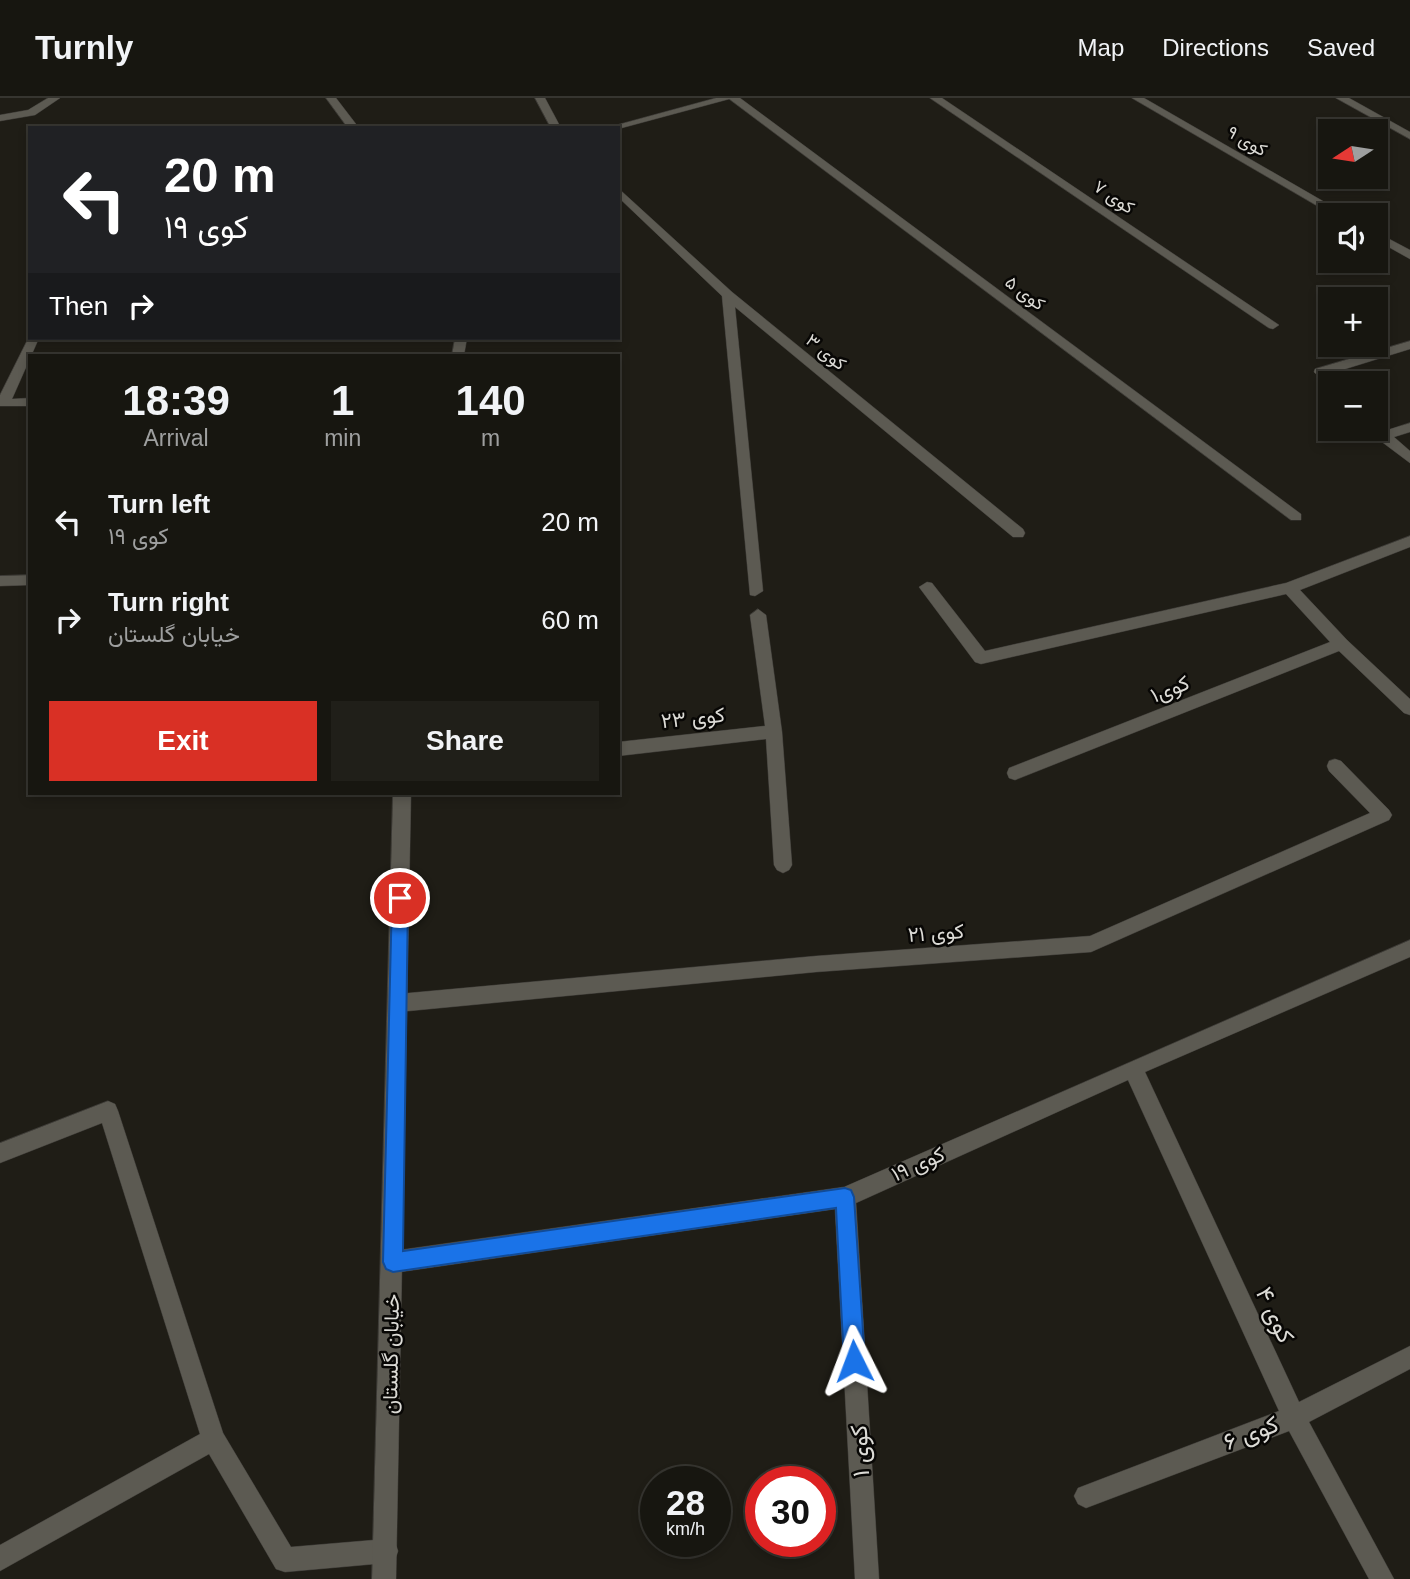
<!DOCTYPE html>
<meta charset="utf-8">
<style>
:root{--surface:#171610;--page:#201f19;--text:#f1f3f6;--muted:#9e9f9f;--line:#363530;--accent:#d93025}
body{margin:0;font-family:Arial,Vazirmatn,sans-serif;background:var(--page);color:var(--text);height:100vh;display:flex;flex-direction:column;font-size:26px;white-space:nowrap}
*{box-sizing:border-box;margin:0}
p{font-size:23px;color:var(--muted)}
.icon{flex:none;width:38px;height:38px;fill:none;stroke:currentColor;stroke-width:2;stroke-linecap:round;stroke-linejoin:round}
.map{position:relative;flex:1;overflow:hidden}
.sheet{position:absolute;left:28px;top:256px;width:592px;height:441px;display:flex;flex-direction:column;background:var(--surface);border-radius:0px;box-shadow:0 4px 10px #0003,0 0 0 2px var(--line)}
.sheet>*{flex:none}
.top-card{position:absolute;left:28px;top:28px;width:592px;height:214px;border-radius:0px;box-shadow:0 4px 10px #0003,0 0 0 2px var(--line);background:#202124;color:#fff;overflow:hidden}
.needle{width:46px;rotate:258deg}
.tools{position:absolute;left:1318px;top:21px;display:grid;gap:14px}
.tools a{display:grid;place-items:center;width:70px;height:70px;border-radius:0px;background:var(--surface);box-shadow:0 4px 10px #0003,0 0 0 2px var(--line);font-size:35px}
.speed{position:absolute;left:640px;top:1368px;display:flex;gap:14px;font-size:35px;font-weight:700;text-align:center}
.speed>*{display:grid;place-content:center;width:91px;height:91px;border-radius:50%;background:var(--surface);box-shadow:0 4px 10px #0003,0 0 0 2px var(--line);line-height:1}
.speed small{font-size:18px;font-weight:400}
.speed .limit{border:10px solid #d22;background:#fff;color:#111}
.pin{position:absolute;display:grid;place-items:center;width:60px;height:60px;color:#fff;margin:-30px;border:4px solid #fff;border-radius:50%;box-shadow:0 2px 7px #0007}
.me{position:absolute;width:77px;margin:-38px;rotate:357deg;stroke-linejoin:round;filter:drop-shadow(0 0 5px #0008)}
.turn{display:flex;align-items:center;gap:24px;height:147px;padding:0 21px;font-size:32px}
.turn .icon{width:91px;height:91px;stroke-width:2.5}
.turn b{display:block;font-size:49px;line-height:60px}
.then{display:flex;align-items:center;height:66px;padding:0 21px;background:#0003;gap:14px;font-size:26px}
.eta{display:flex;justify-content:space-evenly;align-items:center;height:119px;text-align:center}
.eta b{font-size:42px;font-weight:700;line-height:49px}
.action{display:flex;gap:14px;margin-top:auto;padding:14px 21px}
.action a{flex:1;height:80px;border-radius:0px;background:var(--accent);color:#fff;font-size:28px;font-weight:700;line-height:80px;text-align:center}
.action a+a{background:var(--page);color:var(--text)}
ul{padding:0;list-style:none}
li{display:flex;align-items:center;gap:21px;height:98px;padding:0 21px}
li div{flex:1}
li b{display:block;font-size:26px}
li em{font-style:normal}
header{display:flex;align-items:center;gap:42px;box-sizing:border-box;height:98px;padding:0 35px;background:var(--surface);border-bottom:2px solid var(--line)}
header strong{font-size:33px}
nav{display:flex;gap:38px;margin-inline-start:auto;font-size:24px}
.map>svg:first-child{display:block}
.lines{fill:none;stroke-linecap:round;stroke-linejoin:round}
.street-casing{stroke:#3c3a36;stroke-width:1}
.secondary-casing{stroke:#3c3a36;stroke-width:1}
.street{fill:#5c5a52;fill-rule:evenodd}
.secondary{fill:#5c5a52;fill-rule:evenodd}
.route{fill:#1a73e8;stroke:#114b97;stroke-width:2}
.labels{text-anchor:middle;stroke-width:5;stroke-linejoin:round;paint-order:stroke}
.far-street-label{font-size:18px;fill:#dcdbd6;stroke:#080705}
.street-label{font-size:21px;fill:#dcdbd6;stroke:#080705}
.near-street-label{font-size:24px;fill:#dcdbd6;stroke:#080705}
</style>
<header>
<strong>Turnly</strong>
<nav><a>Map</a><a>Directions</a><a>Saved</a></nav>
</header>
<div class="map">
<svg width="1410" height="1481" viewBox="0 0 1410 1481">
<rect width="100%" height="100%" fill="#1f1d16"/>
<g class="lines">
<g class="street-casing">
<g id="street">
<path d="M 48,0 L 60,0 L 35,17 L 0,23 L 0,17 L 28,12 Z"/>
<path d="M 535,0 L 545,0 L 561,30 L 551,30 Z"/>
<path d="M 728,0 L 740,0 L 1301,416 L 1301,422 L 1291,422 Z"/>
<path d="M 930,0 L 942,0 L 1279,227 L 1273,231 L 1269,230 Z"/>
<path d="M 1132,0 L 1144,0 L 1347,117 L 1333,117 Z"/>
<path d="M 1336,0 L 1349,0 L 1410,34 L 1410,41 Z"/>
<path d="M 618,90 L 732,194 L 1023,431 L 1025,435 L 1023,439 L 1013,439 L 735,209 L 763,493 L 755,498 L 750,497 L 722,198 L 618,99 Z"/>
<path d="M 1376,134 L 1410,152 L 1410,161 L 1376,142 Z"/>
<path d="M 30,237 L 30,240 L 39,240 L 12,301 L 30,300 L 30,308 L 0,308 L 0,297 Z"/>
<path d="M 1410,243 L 1410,251 L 1329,276 L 1338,285 L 1330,285 L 1330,289 L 1314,274 L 1315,271 Z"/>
<path d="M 1410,325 L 1410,334 L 1394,339 L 1410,353 L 1410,365 L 1378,341 L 1370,331 L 1376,331 L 1376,326 L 1387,332 Z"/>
<path d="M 1410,438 L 1410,449 L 1300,492 L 1347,542 L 1410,601 L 1410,617 L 1404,615 L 1339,553 L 1015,682 L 1009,680 L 1007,675 L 1009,670 L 1330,544 L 1286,496 L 981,566 L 975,564 L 919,489 L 927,484 L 932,485 L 985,553 L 1286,485 Z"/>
<path d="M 30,477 L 30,487 L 0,488 L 0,478 Z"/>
<path d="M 758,511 L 766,517 L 782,634 L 792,767 L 789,772 L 783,775 L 777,772 L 774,767 L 766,641 L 618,658 L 618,644 L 765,628 L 750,517 Z"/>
<path d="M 1335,661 L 1341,663 L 1389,712 L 1392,717 L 1389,722 L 1091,854 L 816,874 L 398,914 L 391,911 L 388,905 L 391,899 L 398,896 L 816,858 L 1090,838 L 1370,715 L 1329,673 L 1327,668 L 1329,663 Z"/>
<path d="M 1410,842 L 1410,859 L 1145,974 L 1299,1304 L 1410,1248 L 1410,1271 L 1309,1324 L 1394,1481 L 1369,1481 L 1289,1333 L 1086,1410 L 1078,1406 L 1074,1398 L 1078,1390 L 1279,1313 L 1128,982 L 856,1105 L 879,1481 L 855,1481 L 835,1111 L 393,1175 L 385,1172 L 382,1164 L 385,1156 L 393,1153 L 844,1089 Z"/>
<path d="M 108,1003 L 115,1006 L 118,1013 L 223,1335 L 291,1449 L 386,1441 L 395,1444 L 398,1453 L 395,1462 L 386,1465 L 285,1474 L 276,1471 L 209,1356 L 0,1473 L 0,1447 L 200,1336 L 102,1025 L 0,1065 L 0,1045 Z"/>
</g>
</g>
<g class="secondary-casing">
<g id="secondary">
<path d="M 326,0 L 336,0 L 359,30 L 348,30 Z"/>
<path d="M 716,0 L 733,0 L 618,31 L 606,30 Z"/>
<path d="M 455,240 L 467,240 L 464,257 L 452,257 Z"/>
<path d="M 393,695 L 411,695 L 396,1481 L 372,1481 Z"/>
</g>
</g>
<use href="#street" class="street"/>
<use href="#secondary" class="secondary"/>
</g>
<path class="route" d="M 400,793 L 406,795 L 408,800 L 403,1153 L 845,1090 L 851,1092 L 854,1099 L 865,1263 L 862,1270 L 854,1273 L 847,1270 L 844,1263 L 836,1110 L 393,1174 L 386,1171 L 383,1164 L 392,800 L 394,795 Z"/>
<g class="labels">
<g class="far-street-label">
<text transform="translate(1247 43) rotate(30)" y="6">کوی ۹</text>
<text transform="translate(1114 99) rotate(34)" y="6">کوی ۷</text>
<text transform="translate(1025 195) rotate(37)" y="6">کوی ۵</text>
<text transform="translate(826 254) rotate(39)" y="6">کوی ۳</text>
</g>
<g class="street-label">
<text transform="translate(1170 591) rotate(-22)" y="7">کوی۱</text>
<text transform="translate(693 620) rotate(-6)" y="7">کوی ۲۳</text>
<text transform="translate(936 835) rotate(-4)" y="7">کوی ۲۱</text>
<text transform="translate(918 1066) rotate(-24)" y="7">کوی ۱۹</text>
<text transform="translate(391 1256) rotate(-89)" y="7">خیابان گلستان</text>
</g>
<g class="near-street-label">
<text transform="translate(1275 1217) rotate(65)" y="8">کوی ۴</text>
<text transform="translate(1251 1335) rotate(-21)" y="8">کوی ۶</text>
<text transform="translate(860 1353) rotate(-93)" y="8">کوی ۱</text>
</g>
</g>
</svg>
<div class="tools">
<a><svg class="needle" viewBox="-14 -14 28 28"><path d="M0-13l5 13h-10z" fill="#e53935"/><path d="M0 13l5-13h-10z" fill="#9e9f9f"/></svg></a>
<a><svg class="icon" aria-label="sound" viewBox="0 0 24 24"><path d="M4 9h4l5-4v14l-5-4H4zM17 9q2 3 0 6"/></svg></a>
<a>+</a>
<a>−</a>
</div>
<div class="speed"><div>28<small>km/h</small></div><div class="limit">30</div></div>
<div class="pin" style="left:400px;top:800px;background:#d93025"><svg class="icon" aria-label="arrive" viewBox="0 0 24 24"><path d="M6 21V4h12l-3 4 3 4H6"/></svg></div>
<svg class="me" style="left:854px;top:1263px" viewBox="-20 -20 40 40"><path d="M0-17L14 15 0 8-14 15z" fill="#1a73e8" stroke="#fff" stroke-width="4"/></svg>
<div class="top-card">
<div class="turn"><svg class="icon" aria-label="left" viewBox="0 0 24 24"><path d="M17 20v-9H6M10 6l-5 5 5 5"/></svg><div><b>20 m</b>کوی ۱۹</div></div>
<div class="then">Then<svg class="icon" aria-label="right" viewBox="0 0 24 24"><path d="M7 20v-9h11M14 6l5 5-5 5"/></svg></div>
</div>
<section class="sheet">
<div class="eta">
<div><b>18:39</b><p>Arrival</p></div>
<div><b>1</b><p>min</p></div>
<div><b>140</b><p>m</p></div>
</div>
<ul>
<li><svg class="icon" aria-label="left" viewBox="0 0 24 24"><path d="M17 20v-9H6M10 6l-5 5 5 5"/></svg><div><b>Turn left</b><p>کوی ۱۹</p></div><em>20 m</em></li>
<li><svg class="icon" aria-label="right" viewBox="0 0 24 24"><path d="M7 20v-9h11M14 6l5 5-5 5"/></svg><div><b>Turn right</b><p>خیابان گلستان</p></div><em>60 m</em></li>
</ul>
<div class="action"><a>Exit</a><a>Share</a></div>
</section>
</div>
